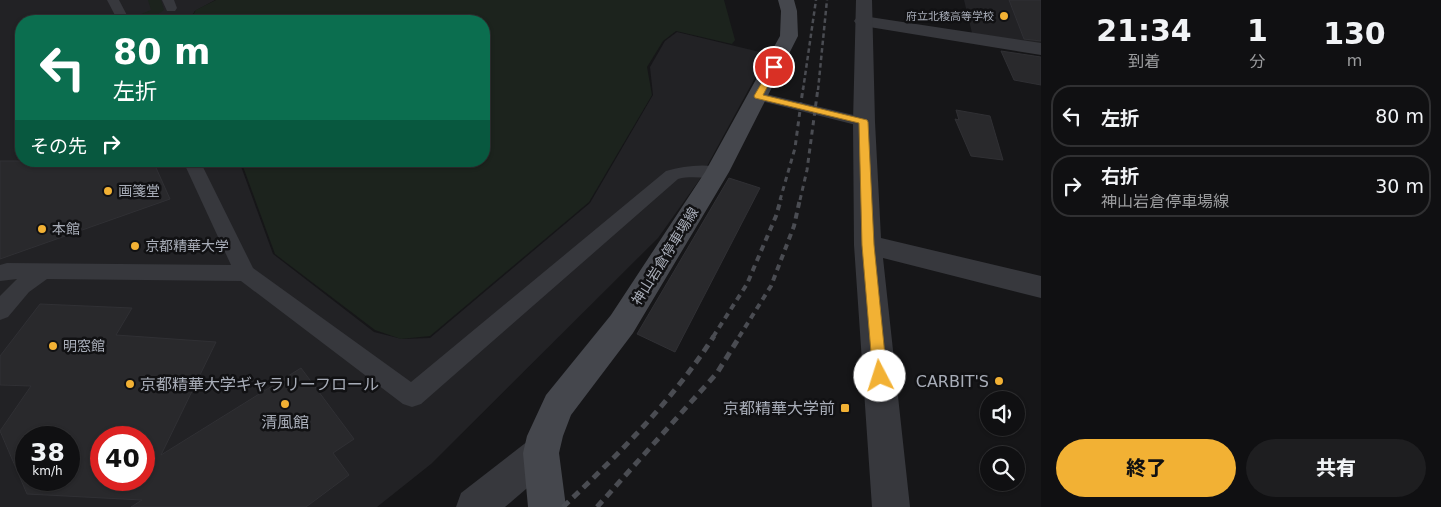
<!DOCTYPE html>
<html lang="ja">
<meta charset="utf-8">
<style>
:root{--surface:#101012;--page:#1e1e20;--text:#f1f3f6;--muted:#9c9d9f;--line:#303032;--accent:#f2b134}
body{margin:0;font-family:"DejaVu Sans","Noto Sans JP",sans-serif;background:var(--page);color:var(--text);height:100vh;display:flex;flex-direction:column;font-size:19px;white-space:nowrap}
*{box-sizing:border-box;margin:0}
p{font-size:16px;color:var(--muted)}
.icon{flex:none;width:28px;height:28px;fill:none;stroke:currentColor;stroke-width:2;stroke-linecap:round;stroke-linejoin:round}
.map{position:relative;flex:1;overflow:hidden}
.details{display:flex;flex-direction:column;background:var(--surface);width:400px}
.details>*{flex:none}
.hud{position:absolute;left:15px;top:15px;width:475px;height:152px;border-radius:20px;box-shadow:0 1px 4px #0004,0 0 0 1px var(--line);background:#0b6e4f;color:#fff;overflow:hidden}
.controls{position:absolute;left:980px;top:391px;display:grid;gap:10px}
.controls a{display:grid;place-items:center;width:45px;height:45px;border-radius:50%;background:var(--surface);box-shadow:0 1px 4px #0004,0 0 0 1px var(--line);font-size:25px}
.speed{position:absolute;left:15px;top:426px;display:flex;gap:10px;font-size:25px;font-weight:700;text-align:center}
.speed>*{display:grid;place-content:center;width:65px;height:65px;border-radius:50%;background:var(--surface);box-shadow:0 1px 4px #0004,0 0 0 1px var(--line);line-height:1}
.speed small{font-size:12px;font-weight:400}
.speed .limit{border:8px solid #d22;background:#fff;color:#111}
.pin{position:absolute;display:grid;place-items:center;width:42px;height:42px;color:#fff;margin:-21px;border:2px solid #fff;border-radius:50%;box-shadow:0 1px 5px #0007}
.me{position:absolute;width:55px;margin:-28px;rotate:355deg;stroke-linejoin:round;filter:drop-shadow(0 0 4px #0008)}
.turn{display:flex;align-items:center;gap:18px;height:105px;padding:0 15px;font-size:22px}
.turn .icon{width:65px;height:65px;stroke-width:2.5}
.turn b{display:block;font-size:35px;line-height:42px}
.then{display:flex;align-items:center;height:48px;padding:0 15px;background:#0003;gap:10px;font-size:19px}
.eta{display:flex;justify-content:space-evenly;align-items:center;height:85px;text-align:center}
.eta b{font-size:30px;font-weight:800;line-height:35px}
.primary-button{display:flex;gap:10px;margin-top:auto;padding:10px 15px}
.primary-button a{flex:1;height:58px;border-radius:30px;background:var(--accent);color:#111;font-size:20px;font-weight:800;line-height:58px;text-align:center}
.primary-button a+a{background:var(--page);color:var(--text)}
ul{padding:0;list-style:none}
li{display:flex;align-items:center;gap:15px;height:62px;margin:0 10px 8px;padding:0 5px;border:2px solid var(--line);border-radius:20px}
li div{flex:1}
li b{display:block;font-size:19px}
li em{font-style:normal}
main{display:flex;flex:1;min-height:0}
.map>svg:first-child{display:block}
.built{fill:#222225;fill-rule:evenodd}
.green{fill:#1c231d}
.building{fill:#29292c;stroke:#303034;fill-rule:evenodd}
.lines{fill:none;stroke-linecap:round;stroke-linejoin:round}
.service{fill:#37383d;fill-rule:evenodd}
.minor{fill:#37383d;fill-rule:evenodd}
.tertiary{fill:#37383d;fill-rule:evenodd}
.secondary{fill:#45474d;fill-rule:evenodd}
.rail-far3{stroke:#4a4c52;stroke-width:2.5;stroke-dasharray:4.5 3;stroke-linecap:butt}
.rail-far2{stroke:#4a4c52;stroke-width:3;stroke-dasharray:5 4.5;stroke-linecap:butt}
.rail-far1{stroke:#4a4c52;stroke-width:4;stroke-dasharray:6 5;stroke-linecap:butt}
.rail{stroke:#4a4c52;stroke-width:5;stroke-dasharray:8 6;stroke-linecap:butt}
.route{fill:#f2b134;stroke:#9d7322}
.poi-dot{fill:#f2b134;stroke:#111113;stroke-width:2}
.labels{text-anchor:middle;stroke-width:5;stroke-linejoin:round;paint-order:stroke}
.far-poi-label{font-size:11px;fill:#a8adb8;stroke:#111113;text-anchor:end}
.poi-label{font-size:14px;fill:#a8adb8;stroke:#111113;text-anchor:start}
.street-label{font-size:14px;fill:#a8adb8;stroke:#111113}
.near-poi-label{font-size:16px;fill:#a8adb8;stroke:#111113;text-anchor:end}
</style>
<main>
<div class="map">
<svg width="1041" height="507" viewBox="0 0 1041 507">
<rect width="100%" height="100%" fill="#161618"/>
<g class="built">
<path d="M 0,0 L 215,0 L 195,11 L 190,18 L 192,21 L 21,21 L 21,161 L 239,161 L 273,254 L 374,332 L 402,339 L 430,338 L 590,203 L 653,95 L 650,67 L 665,41 L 677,32 L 768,54 L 700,179 L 658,238 L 431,464 L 377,507 L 0,507 ZM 26,438 L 69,438 L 69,480 L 26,480 ZM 101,438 L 144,438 L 144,480 L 101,480 Z"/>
<path d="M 964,0 L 1041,0 L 1041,44 L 972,33 Z"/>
</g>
<g class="green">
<path d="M 148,0 L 161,0 L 164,10 L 154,17 L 137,17 L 136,16 L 151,10 Z"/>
<path d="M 216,0 L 724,0 L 735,40 L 732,44 L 676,31 L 663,41 L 647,67 L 652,95 L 589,202 L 430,336 L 401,339 L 375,330 L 275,254 L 241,161 L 484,161 L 484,21 L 193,21 L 191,18 L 196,10 Z"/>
</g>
<g class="building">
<path d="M 1009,0 L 1041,0 L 1041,41 L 1024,39 Z"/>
<path d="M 1001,51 L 1041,57 L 1041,85 L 1014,80 Z"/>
<path d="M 956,110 L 990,116 L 1003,160 L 971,156 L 955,119 L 959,120 Z"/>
<path d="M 0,161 L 153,161 L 170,199 L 0,259 Z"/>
<path d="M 729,178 L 760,188 L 675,352 L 637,334 Z"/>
<path d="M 40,304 L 132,308 L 116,335 L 216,342 L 161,455 L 301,368 L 354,439 L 333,453 L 349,475 L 306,507 L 131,507 L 142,500 L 27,494 L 0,431 L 31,386 L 0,385 L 0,356 ZM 26,438 L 69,438 L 69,480 L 26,480 ZM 101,438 L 144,438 L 144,480 L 101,480 Z"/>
</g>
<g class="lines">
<g class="service">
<path d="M 107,0 L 119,0 L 130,21 L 118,21 Z"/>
<path d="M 162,0 L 174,0 L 177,8 L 175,11 L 167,11 Z"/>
<path d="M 758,92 L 870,119 L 872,122 L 870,125 L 864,127 L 753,99 L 751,96 L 753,93 Z"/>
<path d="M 183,161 L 200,161 L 253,268 L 411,382 L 666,171 C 684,166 704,163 723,168 L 726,172 L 723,176 C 708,180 693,175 678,179 L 421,404 L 412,407 L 403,404 L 241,281 L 47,279 L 29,292 L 8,317 L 0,320 L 0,296 L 17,279 L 0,281 L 0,265 L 7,263 L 231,265 Z"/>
</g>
<g class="minor">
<path d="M 863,16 L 1041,43 L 1041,55 L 857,25 L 854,21 L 857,17 Z"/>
<path d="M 541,436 L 554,441 L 559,453 L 554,465 L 505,507 L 456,507 L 461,493 L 528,441 Z"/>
</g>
<path class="tertiary" d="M 856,0 L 872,0 L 875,122 L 881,238 L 1041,276 L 1041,298 L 883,258 L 910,507 L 872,507 L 854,245 L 853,122 Z"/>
<path class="secondary" d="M 778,0 L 794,0 L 797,11 L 798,36 L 729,172 L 633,333 L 571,415 L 563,436 L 559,453 L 566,507 L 528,507 L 523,453 L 527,436 L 546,395 L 611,315 L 705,172 L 780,36 L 781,11 Z"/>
<g class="rail-far3">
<path d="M 803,90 L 816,0"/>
<path d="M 818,90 L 827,0"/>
</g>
<g class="rail-far2">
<path d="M 780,200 L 795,148 L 803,88"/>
<path d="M 800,200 L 807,170 L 818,88"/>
</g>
<g class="rail-far1">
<path d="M 713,337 L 747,284 L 776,216 L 781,199"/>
<path d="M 739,337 L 771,286 L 794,226 L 800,199"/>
</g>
<g class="rail">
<path d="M 563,507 C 618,455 673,400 714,336"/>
<path d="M 597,507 L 717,373 L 740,336"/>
</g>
</g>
<path class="route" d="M 774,64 L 778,67 L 763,95 L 867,120 L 868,122 L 874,245 L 887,376 L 885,380 L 880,382 L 875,380 L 873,376 L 862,245 L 859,123 L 755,98 L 754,96 L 771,67 Z"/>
<g class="poi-dot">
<circle cx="1004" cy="16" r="5"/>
<circle cx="108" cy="191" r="5"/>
<circle cx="42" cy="229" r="5"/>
<circle cx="135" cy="246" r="5"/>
<circle cx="53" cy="346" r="5"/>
<circle cx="999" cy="381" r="5"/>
<circle cx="130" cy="384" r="5"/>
<circle cx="285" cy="404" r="5"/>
<rect x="840" y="403" width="10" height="10" rx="2.5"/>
</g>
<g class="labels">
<g class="far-poi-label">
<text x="994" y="20">府立北稜高等学校</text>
</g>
<g class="poi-label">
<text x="118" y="196">画箋堂</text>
<text x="52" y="234">本館</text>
<text x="145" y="251">京都精華大学</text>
<text x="63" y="351">明窓館</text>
</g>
<g class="street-label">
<text transform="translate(665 256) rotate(-58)" y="5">神山岩倉停車場線</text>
</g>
<g class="near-poi-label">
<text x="989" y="387">CARBIT'S</text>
<text x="140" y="390" text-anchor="start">京都精華大学ギャラリーフロール</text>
<text x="835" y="414">京都精華大学前</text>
<text x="285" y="428" text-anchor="middle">清風館</text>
</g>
</g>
</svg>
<div class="controls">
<a><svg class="icon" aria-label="sound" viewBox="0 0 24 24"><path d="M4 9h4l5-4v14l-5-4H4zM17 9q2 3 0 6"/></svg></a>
<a><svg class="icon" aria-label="search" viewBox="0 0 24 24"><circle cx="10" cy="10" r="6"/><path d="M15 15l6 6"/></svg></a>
</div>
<div class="speed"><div>38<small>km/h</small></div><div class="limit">40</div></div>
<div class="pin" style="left:774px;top:67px;background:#d93025"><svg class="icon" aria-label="arrive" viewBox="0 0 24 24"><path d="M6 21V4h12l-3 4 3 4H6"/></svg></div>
<svg class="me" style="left:880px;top:376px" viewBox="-20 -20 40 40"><circle r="19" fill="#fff"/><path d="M0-13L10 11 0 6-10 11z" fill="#f2b134"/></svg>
<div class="hud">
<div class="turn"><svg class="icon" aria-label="left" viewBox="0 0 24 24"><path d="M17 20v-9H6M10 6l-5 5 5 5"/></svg><div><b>80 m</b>左折</div></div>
<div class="then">その先<svg class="icon" aria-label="right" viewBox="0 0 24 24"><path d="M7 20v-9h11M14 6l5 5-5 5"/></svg></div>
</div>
</div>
<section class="details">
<div class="eta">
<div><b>21:34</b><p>到着</p></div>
<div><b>1</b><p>分</p></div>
<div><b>130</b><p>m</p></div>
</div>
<ul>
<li><svg class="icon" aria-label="left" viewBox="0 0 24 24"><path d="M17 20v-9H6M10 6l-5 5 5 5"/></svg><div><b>左折</b></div><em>80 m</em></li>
<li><svg class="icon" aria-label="right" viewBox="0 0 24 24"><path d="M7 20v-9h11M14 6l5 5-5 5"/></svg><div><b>右折</b><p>神山岩倉停車場線</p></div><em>30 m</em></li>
</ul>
<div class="primary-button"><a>終了</a><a>共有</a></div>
</section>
</main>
